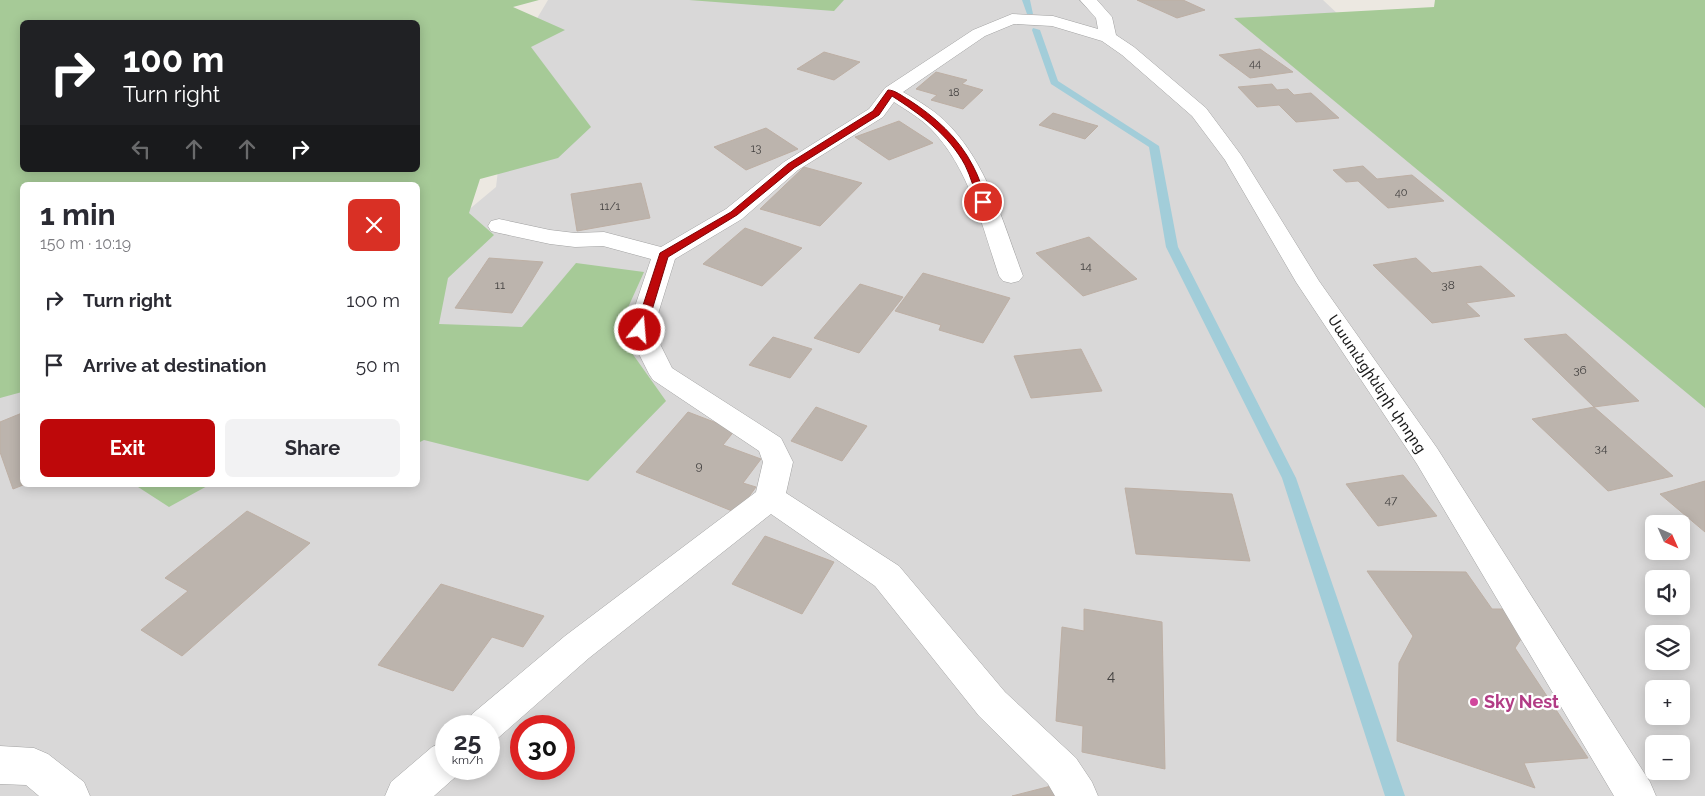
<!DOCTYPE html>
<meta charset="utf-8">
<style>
:root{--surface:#fff;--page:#f2f2f3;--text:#2b2b33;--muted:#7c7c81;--accent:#be080a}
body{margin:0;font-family:Raleway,"Noto Sans Armenian",sans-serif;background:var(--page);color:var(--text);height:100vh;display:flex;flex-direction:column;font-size:19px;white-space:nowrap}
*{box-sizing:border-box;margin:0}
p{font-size:16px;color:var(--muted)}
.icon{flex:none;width:28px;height:28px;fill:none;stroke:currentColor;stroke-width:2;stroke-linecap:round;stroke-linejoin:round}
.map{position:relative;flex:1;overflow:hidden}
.panel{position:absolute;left:20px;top:182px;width:400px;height:305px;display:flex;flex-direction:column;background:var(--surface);border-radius:8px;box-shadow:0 2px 12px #0003}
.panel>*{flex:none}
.guide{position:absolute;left:20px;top:20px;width:400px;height:152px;border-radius:8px;box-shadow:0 2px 12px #0003;background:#202124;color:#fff;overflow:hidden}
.needle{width:32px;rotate:135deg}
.buttons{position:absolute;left:1645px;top:515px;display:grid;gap:10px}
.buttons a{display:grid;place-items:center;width:45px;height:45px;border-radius:8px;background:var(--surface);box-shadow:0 2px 12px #0003;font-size:25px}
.speed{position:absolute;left:435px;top:715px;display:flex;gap:10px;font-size:25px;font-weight:700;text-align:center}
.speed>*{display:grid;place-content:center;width:65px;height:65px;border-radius:50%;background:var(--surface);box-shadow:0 2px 12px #0003;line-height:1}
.speed small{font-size:12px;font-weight:400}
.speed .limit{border:8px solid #d22;background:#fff;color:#111}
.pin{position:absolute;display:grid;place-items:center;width:42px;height:42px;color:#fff;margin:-21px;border:2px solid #fff;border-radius:50%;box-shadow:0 1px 5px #0007}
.me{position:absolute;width:55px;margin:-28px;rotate:17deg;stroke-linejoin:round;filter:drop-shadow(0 0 4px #0008)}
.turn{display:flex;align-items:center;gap:18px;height:105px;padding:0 20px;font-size:22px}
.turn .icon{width:65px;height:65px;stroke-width:2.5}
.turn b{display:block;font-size:35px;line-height:42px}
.lanes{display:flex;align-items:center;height:48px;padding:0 20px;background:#0003;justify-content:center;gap:25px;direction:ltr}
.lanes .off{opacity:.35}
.round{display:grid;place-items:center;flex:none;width:52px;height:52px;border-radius:8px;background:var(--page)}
.overview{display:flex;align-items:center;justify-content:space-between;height:85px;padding:0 20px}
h1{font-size:30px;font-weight:700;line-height:38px}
.cta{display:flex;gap:10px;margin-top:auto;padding:10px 20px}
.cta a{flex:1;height:58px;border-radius:8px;background:var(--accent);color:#fff;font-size:20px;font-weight:700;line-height:58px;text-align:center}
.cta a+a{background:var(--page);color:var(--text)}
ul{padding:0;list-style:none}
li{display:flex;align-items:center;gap:15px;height:65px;padding:0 20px}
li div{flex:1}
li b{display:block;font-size:19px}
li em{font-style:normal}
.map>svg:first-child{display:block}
.residential{fill:#d9d8d8;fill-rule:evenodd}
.forest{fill:#a6ca97;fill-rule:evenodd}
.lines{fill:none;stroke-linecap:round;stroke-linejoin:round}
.stream{fill:#a2cdd9;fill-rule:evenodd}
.building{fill:#bcb4ad;stroke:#bdafa4}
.minor-casing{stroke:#a2a2a2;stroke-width:1}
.minor{fill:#fff;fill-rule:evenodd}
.route{fill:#be080a;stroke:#7c0506}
.hotel-dot{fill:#d1479c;stroke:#fff;stroke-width:2}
.labels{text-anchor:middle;stroke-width:4.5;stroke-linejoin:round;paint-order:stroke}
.far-number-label{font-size:11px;fill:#434140}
.number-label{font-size:12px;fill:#434140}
.street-label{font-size:15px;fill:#1b1b1b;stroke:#fff}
.near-number-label{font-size:15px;fill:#434140}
.near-hotel-label{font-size:18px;font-weight:bold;fill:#b23c85;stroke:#fff;text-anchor:start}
</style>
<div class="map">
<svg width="1705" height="796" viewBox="0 0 1705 796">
<rect width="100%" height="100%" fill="#ece8e1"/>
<path class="residential" d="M 548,0 L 1323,0 L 1705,360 L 1705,796 L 0,796 L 0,363 L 22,363 L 22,485 L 418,485 L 418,252 L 496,187 L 511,62 ZM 1654,524 L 1681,524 L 1681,551 L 1654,551 ZM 1654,579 L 1681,579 L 1681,606 L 1654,606 ZM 1654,634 L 1681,634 L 1681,661 L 1654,661 ZM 1654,689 L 1681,689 L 1681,716 L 1654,716 ZM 446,726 L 489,726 L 489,769 L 446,769 ZM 521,726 L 564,726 L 564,769 L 521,769 ZM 1654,744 L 1681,744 L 1681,771 L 1654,771 Z"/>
<g class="forest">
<path d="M 0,0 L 539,0 L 513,7 L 565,30 L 531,47 L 591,127 L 558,158 L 480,179 L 469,213 L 494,235 L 448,278 L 439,324 L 522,327 L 576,263 L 644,272 L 617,332 L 666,401 L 588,481 L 424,440 L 418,443 L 418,185 L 22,185 L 22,392 L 0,398 ZM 22,22 L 418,22 L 418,170 L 22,170 Z"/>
<path d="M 689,0 L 844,0 L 834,11 Z"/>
<path d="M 1435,0 L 1705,0 L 1705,408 L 1234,18 L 1434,7 Z"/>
<path d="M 135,485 L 209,485 L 169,507 Z"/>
</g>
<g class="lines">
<g class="stream">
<path d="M 1022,0 L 1030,0 L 1033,14 L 1027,14 Z"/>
<path d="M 1033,28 L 1040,30 L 1058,81 L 1159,146 L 1178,247 L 1296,478 L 1405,796 L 1385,796 L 1282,478 L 1166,247 L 1149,147 L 1051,84 L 1032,30 Z"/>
</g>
</g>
<g class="building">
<path d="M 1137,0 L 1183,0 L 1205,10 L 1177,18 Z"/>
<path d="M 1260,49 L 1293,72 L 1250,78 L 1219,55 Z"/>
<path d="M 824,52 L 860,62 L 834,80 L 797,69 Z"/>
<path d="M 936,72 L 967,80 L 962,84 L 983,90 L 963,109 L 931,100 L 937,95 L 916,89 Z"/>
<path d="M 1272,84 L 1277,90 L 1288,89 L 1294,95 L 1311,93 L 1339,118 L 1296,122 L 1279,105 L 1257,107 L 1238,87 Z"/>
<path d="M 1053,113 L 1098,126 L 1085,139 L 1039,125 Z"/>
<path d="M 899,121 L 933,143 L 889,160 L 855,137 Z"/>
<path d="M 766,128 L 798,149 L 746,170 L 714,147 Z"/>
<path d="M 1363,166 L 1377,179 L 1412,175 L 1444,201 L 1388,208 L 1358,181 L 1346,182 L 1333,170 Z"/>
<path d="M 804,167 L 862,183 L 820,226 L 760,209 Z"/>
<path d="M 641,183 L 650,218 L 577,231 L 571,194 Z"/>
<path d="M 745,228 L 802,248 L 762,286 L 703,264 Z"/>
<path d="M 1089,237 L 1137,279 L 1083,296 L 1036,253 Z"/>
<path d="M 489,258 L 543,262 L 512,313 L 455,308 Z"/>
<path d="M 1416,258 L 1432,273 L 1481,266 L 1515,296 L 1466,303 L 1480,316 L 1432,323 L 1373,265 Z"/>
<path d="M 923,273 L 1010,298 L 983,343 L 939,330 L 941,325 L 895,311 Z"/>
<path d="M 860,284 L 903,297 L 859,353 L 814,338 Z"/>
<path d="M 1566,334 L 1639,401 L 1594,407 L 1524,339 Z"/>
<path d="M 773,337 L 812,349 L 790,378 L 749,365 Z"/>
<path d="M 1081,349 L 1102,391 L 1031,398 L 1014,356 Z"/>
<path d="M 816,407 L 867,426 L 842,461 L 791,441 Z"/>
<path d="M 1594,407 L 1673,476 L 1608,491 L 1532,419 Z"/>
<path d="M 688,412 L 735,430 L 723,445 L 761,459 L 743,483 L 756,487 L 737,513 L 636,472 Z"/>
<path d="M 22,413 L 23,485 L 13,489 L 0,452 L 0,422 Z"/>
<path d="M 1403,475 L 1437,516 L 1378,526 L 1346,484 Z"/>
<path d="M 1705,481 L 1705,532 L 1660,494 Z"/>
<path d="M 1125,488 L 1232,494 L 1250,561 L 1136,554 Z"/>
<path d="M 247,511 L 310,543 L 182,656 L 141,630 L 188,591 L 165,578 Z"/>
<path d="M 765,536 L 834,562 L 802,614 L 732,584 Z"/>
<path d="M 1367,571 L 1466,572 L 1492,609 L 1508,609 L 1525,633 L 1515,648 L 1588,758 L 1524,763 L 1535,788 L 1397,741 L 1399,663 L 1413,636 Z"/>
<path d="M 441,584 L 544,616 L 523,647 L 492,637 L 453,691 L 378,665 Z"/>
<path d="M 1084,609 L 1162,622 L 1165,769 L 1082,752 L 1083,726 L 1056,721 L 1062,627 L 1084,631 Z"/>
<path d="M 1051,786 L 1055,796 L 1012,796 Z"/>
</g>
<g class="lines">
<g class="minor-casing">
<g id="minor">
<path d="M 1080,0 L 1097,0 L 1112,17 L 1116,35 L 1134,47 L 1206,108 L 1241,155 L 1319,281 L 1437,448 L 1650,782 L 1656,796 L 1614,796 L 1417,464 L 1296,282 L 1225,160 L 1192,116 L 1122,55 L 1102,41 L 1052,26 L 1014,24 L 985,36 L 903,92 C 917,100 932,109 944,120 C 987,161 1003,223 1023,276 L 1019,281 L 1011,283 L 1003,281 L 999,276 C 982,226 969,167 930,128 C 920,118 906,110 894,102 L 883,117 L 798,170 L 742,219 L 675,259 L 653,330 L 672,368 L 781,438 L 793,462 L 786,493 L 899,566 L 1005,692 L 1076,758 L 1092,782 L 1098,796 L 1055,796 L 1048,784 L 979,716 L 875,586 L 771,514 L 589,658 L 498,738 L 489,742 L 489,726 L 466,726 L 472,714 L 565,636 L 756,492 L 763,462 L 759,451 L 653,380 L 649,374 L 627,330 L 651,259 L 603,246 L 575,247 L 550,244 L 499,233 L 491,231 L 488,226 L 491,221 L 499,219 L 550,230 L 575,233 L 604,232 L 661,247 L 726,209 L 784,162 L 869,109 L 885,88 L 973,30 L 1012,14 L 1053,16 L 1098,29 L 1096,18 Z"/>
<path d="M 446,741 L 446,769 L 461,769 L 460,773 L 434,796 L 385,796 L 391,782 L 432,747 Z"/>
<path d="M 0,746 L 34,748 L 48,754 L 84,782 L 90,796 L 39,796 L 26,785 L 0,784 Z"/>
</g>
</g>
<use href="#minor" class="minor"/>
</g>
<path class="route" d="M 888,90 C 895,90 902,96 909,100 C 934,116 959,138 973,166 C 979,177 983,190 987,202 L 986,204 L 983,205 L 979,202 C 974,190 971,177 965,165 C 949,135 920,114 892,96 L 879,115 L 794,168 L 737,215 L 668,257 L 646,330 L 640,334 L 637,333 L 635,330 L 660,253 L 731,212 L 788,164 L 873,111 Z"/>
<circle class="hotel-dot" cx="1474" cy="702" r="5"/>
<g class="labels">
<g class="far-number-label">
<text x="1255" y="67">44</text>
<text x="954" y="96">18</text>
<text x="756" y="152">13</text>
<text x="1401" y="196">40</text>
<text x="610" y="210">11/1</text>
</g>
<g class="number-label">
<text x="1086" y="270">14</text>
<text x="500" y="289">11</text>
<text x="1448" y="289">38</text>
<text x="1580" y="374">36</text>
<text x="1601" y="452">34</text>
<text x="699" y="470">9</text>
<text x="1391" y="504">47</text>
</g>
<g class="street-label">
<text transform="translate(1377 384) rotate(56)" y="5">Սասունցիների փողոց</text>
</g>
<g class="near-number-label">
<text x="1111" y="681">4</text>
</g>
<g class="near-hotel-label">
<text x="1484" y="708">Sky Nest</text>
</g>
</g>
</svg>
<div class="buttons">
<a><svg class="needle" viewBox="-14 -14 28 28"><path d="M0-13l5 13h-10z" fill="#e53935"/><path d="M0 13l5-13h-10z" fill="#7c7c81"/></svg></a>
<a><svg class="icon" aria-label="sound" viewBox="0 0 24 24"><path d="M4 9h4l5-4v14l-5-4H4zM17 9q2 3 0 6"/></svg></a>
<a><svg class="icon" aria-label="layers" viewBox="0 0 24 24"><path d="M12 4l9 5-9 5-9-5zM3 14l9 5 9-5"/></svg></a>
<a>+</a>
<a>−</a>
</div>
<div class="speed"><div>25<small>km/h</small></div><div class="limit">30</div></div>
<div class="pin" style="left:983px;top:202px;background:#d93025"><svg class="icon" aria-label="arrive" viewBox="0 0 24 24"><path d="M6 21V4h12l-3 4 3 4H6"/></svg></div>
<svg class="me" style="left:640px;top:330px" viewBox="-20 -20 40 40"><circle r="17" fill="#be080a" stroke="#fff" stroke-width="3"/><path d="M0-11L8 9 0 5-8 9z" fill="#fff"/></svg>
<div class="guide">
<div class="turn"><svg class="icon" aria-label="right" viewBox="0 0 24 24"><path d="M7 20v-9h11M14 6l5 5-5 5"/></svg><div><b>100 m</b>Turn right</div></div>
<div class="lanes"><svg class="icon off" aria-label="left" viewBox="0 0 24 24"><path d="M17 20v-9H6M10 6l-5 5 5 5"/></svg><svg class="icon off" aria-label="ahead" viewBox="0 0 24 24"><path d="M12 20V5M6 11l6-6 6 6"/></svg><svg class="icon off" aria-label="ahead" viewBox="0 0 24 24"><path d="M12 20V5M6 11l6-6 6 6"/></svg><svg class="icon" aria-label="right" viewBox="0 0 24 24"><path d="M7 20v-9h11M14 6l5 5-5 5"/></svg></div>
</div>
<section class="panel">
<div class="overview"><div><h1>1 min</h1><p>150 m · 10:19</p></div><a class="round" style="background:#d93025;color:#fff"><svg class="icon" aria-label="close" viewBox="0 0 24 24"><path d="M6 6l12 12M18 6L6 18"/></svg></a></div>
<ul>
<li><svg class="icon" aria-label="right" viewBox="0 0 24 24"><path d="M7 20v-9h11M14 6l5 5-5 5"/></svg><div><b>Turn right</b></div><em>100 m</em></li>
<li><svg class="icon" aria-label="arrive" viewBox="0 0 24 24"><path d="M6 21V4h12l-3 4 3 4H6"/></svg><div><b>Arrive at destination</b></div><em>50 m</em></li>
</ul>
<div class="cta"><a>Exit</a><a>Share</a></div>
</section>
</div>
